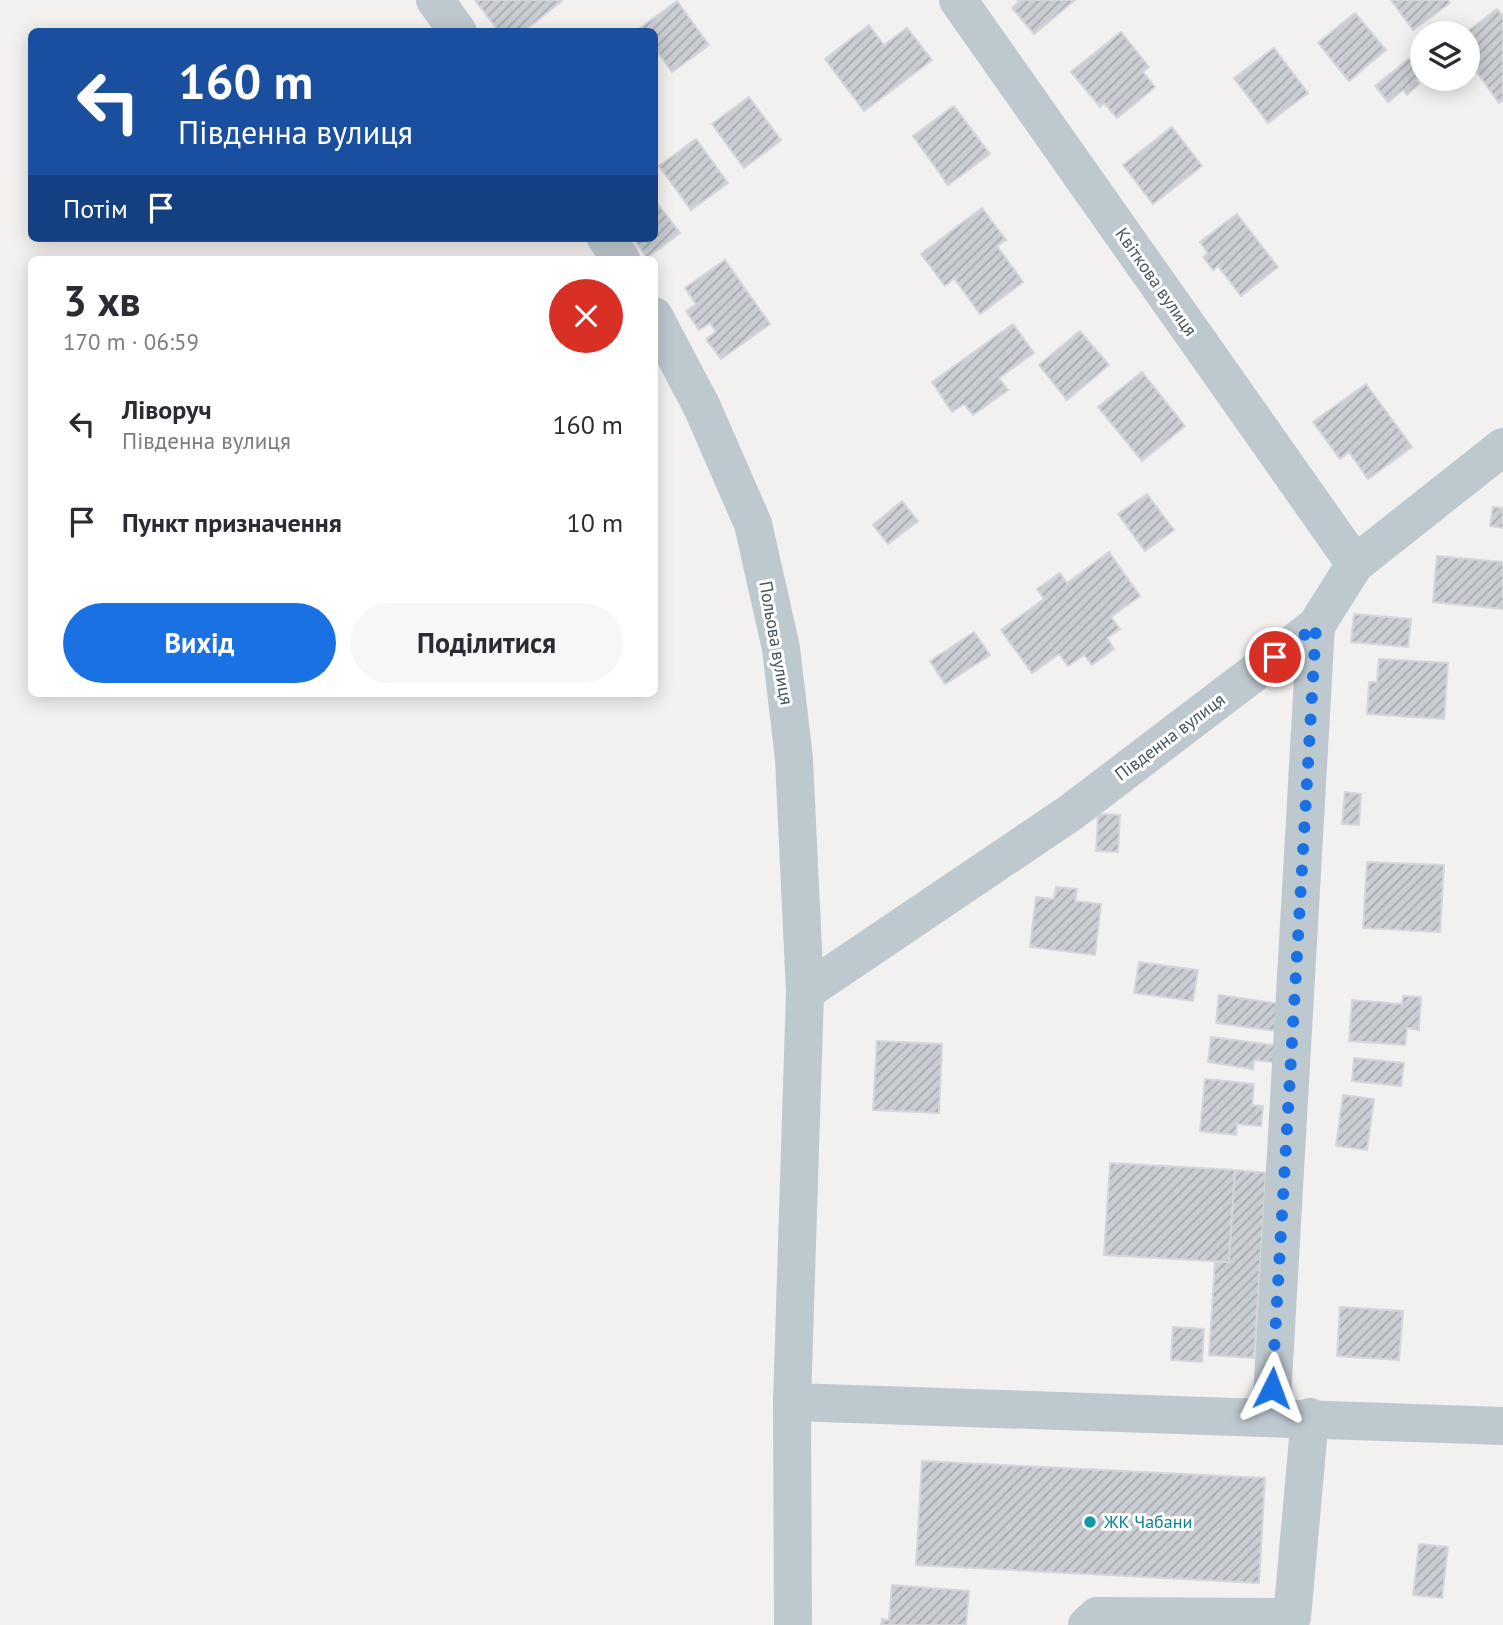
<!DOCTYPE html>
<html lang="uk">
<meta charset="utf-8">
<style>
:root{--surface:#fff;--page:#f7f7f7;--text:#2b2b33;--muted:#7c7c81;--accent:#1a71e3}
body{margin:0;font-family:"PT Sans",sans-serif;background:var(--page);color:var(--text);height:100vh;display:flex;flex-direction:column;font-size:26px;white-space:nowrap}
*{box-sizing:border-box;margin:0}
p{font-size:23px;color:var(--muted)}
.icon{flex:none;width:38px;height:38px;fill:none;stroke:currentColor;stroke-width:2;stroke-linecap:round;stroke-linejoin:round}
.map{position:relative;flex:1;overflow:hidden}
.drawer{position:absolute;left:28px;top:256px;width:630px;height:441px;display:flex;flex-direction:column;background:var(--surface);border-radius:10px;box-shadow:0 4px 18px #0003}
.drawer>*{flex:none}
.hud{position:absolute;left:28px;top:28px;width:630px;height:214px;border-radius:10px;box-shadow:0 4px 18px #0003;background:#1a4fa0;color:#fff;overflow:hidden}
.controls{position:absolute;left:1410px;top:21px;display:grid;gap:14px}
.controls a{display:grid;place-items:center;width:70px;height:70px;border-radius:50%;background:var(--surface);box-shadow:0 4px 18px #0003;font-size:35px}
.pin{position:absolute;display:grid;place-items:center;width:60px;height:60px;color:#fff;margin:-30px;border:4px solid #fff;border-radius:50%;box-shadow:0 2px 7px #0007}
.me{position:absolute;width:77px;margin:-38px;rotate:3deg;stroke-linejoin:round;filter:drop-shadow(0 0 5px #0008)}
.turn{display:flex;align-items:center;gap:24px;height:147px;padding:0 35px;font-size:32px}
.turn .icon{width:91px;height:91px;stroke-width:2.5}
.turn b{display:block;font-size:49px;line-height:60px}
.then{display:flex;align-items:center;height:66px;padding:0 35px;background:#0003;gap:14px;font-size:26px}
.round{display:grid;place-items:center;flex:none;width:74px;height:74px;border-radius:37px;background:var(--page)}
.head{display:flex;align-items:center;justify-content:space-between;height:119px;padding:0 35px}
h1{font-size:42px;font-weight:700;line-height:52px}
.primary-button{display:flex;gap:14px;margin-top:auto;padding:14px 35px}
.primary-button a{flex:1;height:80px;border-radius:42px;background:var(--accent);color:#fff;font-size:28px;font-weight:700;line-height:80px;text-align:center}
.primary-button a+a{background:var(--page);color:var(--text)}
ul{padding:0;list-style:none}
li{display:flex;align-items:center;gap:21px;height:98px;padding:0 35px}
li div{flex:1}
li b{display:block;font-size:26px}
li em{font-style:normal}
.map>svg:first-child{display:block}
.building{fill:url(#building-hatch);stroke:#d4d6dc;stroke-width:2}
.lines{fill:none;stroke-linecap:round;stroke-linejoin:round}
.minor{stroke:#bec8cf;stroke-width:38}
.route{stroke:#1a71e3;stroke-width:12;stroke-dasharray:0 21.6}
.culture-dot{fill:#0f9aa8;stroke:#fff;stroke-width:2.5}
.labels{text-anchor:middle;stroke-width:6;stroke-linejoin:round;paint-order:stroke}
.street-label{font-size:18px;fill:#48545e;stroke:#fff}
.culture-label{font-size:18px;fill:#0d838f;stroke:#fff;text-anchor:start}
</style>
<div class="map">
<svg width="1503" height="1625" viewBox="0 0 1503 1625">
<defs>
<pattern id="building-hatch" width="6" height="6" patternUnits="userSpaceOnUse" patternTransform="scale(1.75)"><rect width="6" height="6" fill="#cacdd3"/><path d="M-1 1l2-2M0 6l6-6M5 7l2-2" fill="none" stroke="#a6a9ae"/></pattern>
</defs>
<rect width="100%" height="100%" fill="#f3f0f0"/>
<g class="building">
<path d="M 475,0 L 561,0 L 562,1 L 523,32 L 499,32 Z"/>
<path d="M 1017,0 L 1075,0 L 1034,34 L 1012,8 L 1019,2 Z"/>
<path d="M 1391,0 L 1448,0 L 1450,3 L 1413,30 Z"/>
<path d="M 677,1 L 709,45 L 672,72 L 654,47 L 654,32 L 643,32 L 640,28 Z"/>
<path d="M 1497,9 L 1503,16 L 1503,100 L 1499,103 L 1468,60 L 1468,33 L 1465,33 Z"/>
<path d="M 1355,13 L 1386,50 L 1349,81 L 1318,43 Z"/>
<path d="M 869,25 L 884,45 L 907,28 L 932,60 L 864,111 L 825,59 Z"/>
<path d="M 1121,32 L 1149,67 L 1143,72 L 1155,87 L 1117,118 L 1104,103 L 1100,107 L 1071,72 Z"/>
<path d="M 1274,48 L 1308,93 L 1268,123 L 1234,78 Z"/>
<path d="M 1415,54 L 1423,65 L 1423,74 L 1416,80 L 1419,84 L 1407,95 L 1403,90 L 1388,102 L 1375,86 Z"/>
<path d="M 749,97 L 781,140 L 744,168 L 712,124 Z"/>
<path d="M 954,106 L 990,154 L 948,185 L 913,136 Z"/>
<path d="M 1172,127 L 1202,166 L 1153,204 L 1123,165 Z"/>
<path d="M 696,139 L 728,183 L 691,210 L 659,166 Z"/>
<path d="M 654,199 L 680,233 L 647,258 L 633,238 L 654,238 Z"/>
<path d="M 982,208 L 1006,240 L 997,246 L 1023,282 L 980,314 L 954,278 L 945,286 L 921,254 Z"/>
<path d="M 1237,214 L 1278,267 L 1241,296 L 1218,266 L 1213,270 L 1203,257 L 1208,253 L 1200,242 Z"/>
<path d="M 725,260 L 770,324 L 721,359 L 706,339 L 716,332 L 710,323 L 699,330 L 686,311 L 696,304 L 685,288 Z"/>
<path d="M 1013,324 L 1034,353 L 999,378 L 1008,390 L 973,415 L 964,404 L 952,412 L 932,382 Z"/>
<path d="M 1080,331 L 1109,365 L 1067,400 L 1039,365 Z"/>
<path d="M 1142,372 L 1185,426 L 1142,461 L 1098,407 Z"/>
<path d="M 1366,384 L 1412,447 L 1368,479 L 1349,452 L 1340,459 L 1313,422 Z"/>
<path d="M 1147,494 L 1174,530 L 1145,551 L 1118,514 Z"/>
<path d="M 902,501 L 918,521 L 888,544 L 873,525 Z"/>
<path d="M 1493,507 L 1503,508 L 1503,528 L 1490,526 Z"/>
<path d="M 1109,552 L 1140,596 L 1111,617 L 1120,629 L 1107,638 L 1114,649 L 1092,665 L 1084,655 L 1068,666 L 1059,654 L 1032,673 L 1001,630 L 1044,599 L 1037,589 L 1060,573 L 1067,583 Z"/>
<path d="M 1437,556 L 1503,562 L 1503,609 L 1433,602 Z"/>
<path d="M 1354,614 L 1411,619 L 1408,647 L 1351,642 Z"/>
<path d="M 974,632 L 990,655 L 945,684 L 930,661 Z"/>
<path d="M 1379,659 L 1448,663 L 1444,719 L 1367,714 L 1369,682 L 1377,682 Z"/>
<path d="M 1345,792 L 1361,794 L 1359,825 L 1342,824 Z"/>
<path d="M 1098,814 L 1120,815 L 1118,852 L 1096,851 Z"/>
<path d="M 1367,862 L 1444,865 L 1440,932 L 1363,928 Z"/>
<path d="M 1056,887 L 1077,889 L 1075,901 L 1101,904 L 1095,955 L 1030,947 L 1036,897 L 1054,899 Z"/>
<path d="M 1139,962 L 1198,970 L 1193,1001 L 1134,993 Z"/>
<path d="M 1219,995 L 1280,1004 L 1276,1031 L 1216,1023 Z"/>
<path d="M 1403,996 L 1421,997 L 1419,1030 L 1407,1028 L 1405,1045 L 1349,1041 L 1352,1000 L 1402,1004 Z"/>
<path d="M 1211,1037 L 1280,1046 L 1278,1063 L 1254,1060 L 1253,1069 L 1208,1062 Z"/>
<path d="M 877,1041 L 942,1044 L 939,1113 L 873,1110 Z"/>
<path d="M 1354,1058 L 1404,1063 L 1401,1086 L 1352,1081 Z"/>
<path d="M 1205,1079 L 1254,1084 L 1252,1105 L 1263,1106 L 1261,1126 L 1237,1124 L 1236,1135 L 1200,1131 Z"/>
<path d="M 1343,1095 L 1374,1099 L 1367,1150 L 1336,1146 Z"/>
<path d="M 1110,1163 L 1235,1170 L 1229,1262 L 1104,1255 Z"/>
<path d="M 1235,1170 L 1266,1173 L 1254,1358 L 1209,1355 L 1215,1262 L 1229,1262 Z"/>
<path d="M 1340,1307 L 1403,1311 L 1399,1360 L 1337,1356 Z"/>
<path d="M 1173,1327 L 1204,1329 L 1202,1362 L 1171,1360 Z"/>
<path d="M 922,1461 L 1265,1478 L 1259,1583 L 916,1565 Z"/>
<path d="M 1419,1544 L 1448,1547 L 1442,1598 L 1413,1595 Z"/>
<path d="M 892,1585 L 969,1591 L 966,1625 L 881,1625 L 882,1619 L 889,1620 Z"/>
</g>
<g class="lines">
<g class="minor">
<path d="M 435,0 L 458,32"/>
<path d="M 958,0 L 1355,564"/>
<path d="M 606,238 L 621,259"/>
<path d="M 654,316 L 702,407 L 753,524 L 781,648 L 794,759 L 805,992 L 792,1402 L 1503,1426"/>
<path d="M 805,992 L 1070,813 L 1316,626 L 1355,564 L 1503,447"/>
<path d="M 792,1402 L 793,1625"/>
<path d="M 1271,1416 L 1316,626"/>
<path d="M 1087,1625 L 1097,1616 L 1292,1617 L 1310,1417"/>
</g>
</g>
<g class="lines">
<path class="route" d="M 1272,1388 L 1316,626 L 1275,657"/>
</g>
<circle class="culture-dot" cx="1090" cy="1522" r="7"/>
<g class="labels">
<g class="street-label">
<text transform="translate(1156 282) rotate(55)" y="6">Квіткова вулиця</text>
<text transform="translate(776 643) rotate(80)" y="6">Польова вулиця</text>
<text transform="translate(1170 737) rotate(-37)" y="6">Південна вулиця</text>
</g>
<g class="culture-label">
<text x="1104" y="1528">ЖК Чабани</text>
</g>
</g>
</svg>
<div class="controls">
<a><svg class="icon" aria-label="layers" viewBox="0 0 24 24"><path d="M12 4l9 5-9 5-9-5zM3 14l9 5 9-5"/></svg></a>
</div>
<div class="pin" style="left:1275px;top:657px;background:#d93025"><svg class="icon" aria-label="arrive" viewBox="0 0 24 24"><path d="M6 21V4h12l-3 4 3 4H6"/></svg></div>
<svg class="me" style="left:1272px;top:1388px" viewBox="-20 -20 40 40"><path d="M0-17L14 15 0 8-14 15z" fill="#1a71e3" stroke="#fff" stroke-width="4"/></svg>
<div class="hud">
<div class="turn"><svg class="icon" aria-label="left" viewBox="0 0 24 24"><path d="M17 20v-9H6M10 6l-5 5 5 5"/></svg><div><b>160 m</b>Південна вулиця</div></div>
<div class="then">Потім<svg class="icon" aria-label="arrive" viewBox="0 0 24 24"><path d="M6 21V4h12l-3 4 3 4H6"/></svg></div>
</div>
<section class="drawer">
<div class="head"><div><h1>3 хв</h1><p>170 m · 06:59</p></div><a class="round" style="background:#d93025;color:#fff"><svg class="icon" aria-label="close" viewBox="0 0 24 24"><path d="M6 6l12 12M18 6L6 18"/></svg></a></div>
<ul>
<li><svg class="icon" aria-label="left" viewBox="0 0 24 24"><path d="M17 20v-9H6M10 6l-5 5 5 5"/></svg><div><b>Ліворуч</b><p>Південна вулиця</p></div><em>160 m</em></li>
<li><svg class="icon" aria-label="arrive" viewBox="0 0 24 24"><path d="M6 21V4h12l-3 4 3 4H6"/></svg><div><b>Пункт призначення</b></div><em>10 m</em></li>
</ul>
<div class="primary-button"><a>Вихід</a><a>Поділитися</a></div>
</section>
</div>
